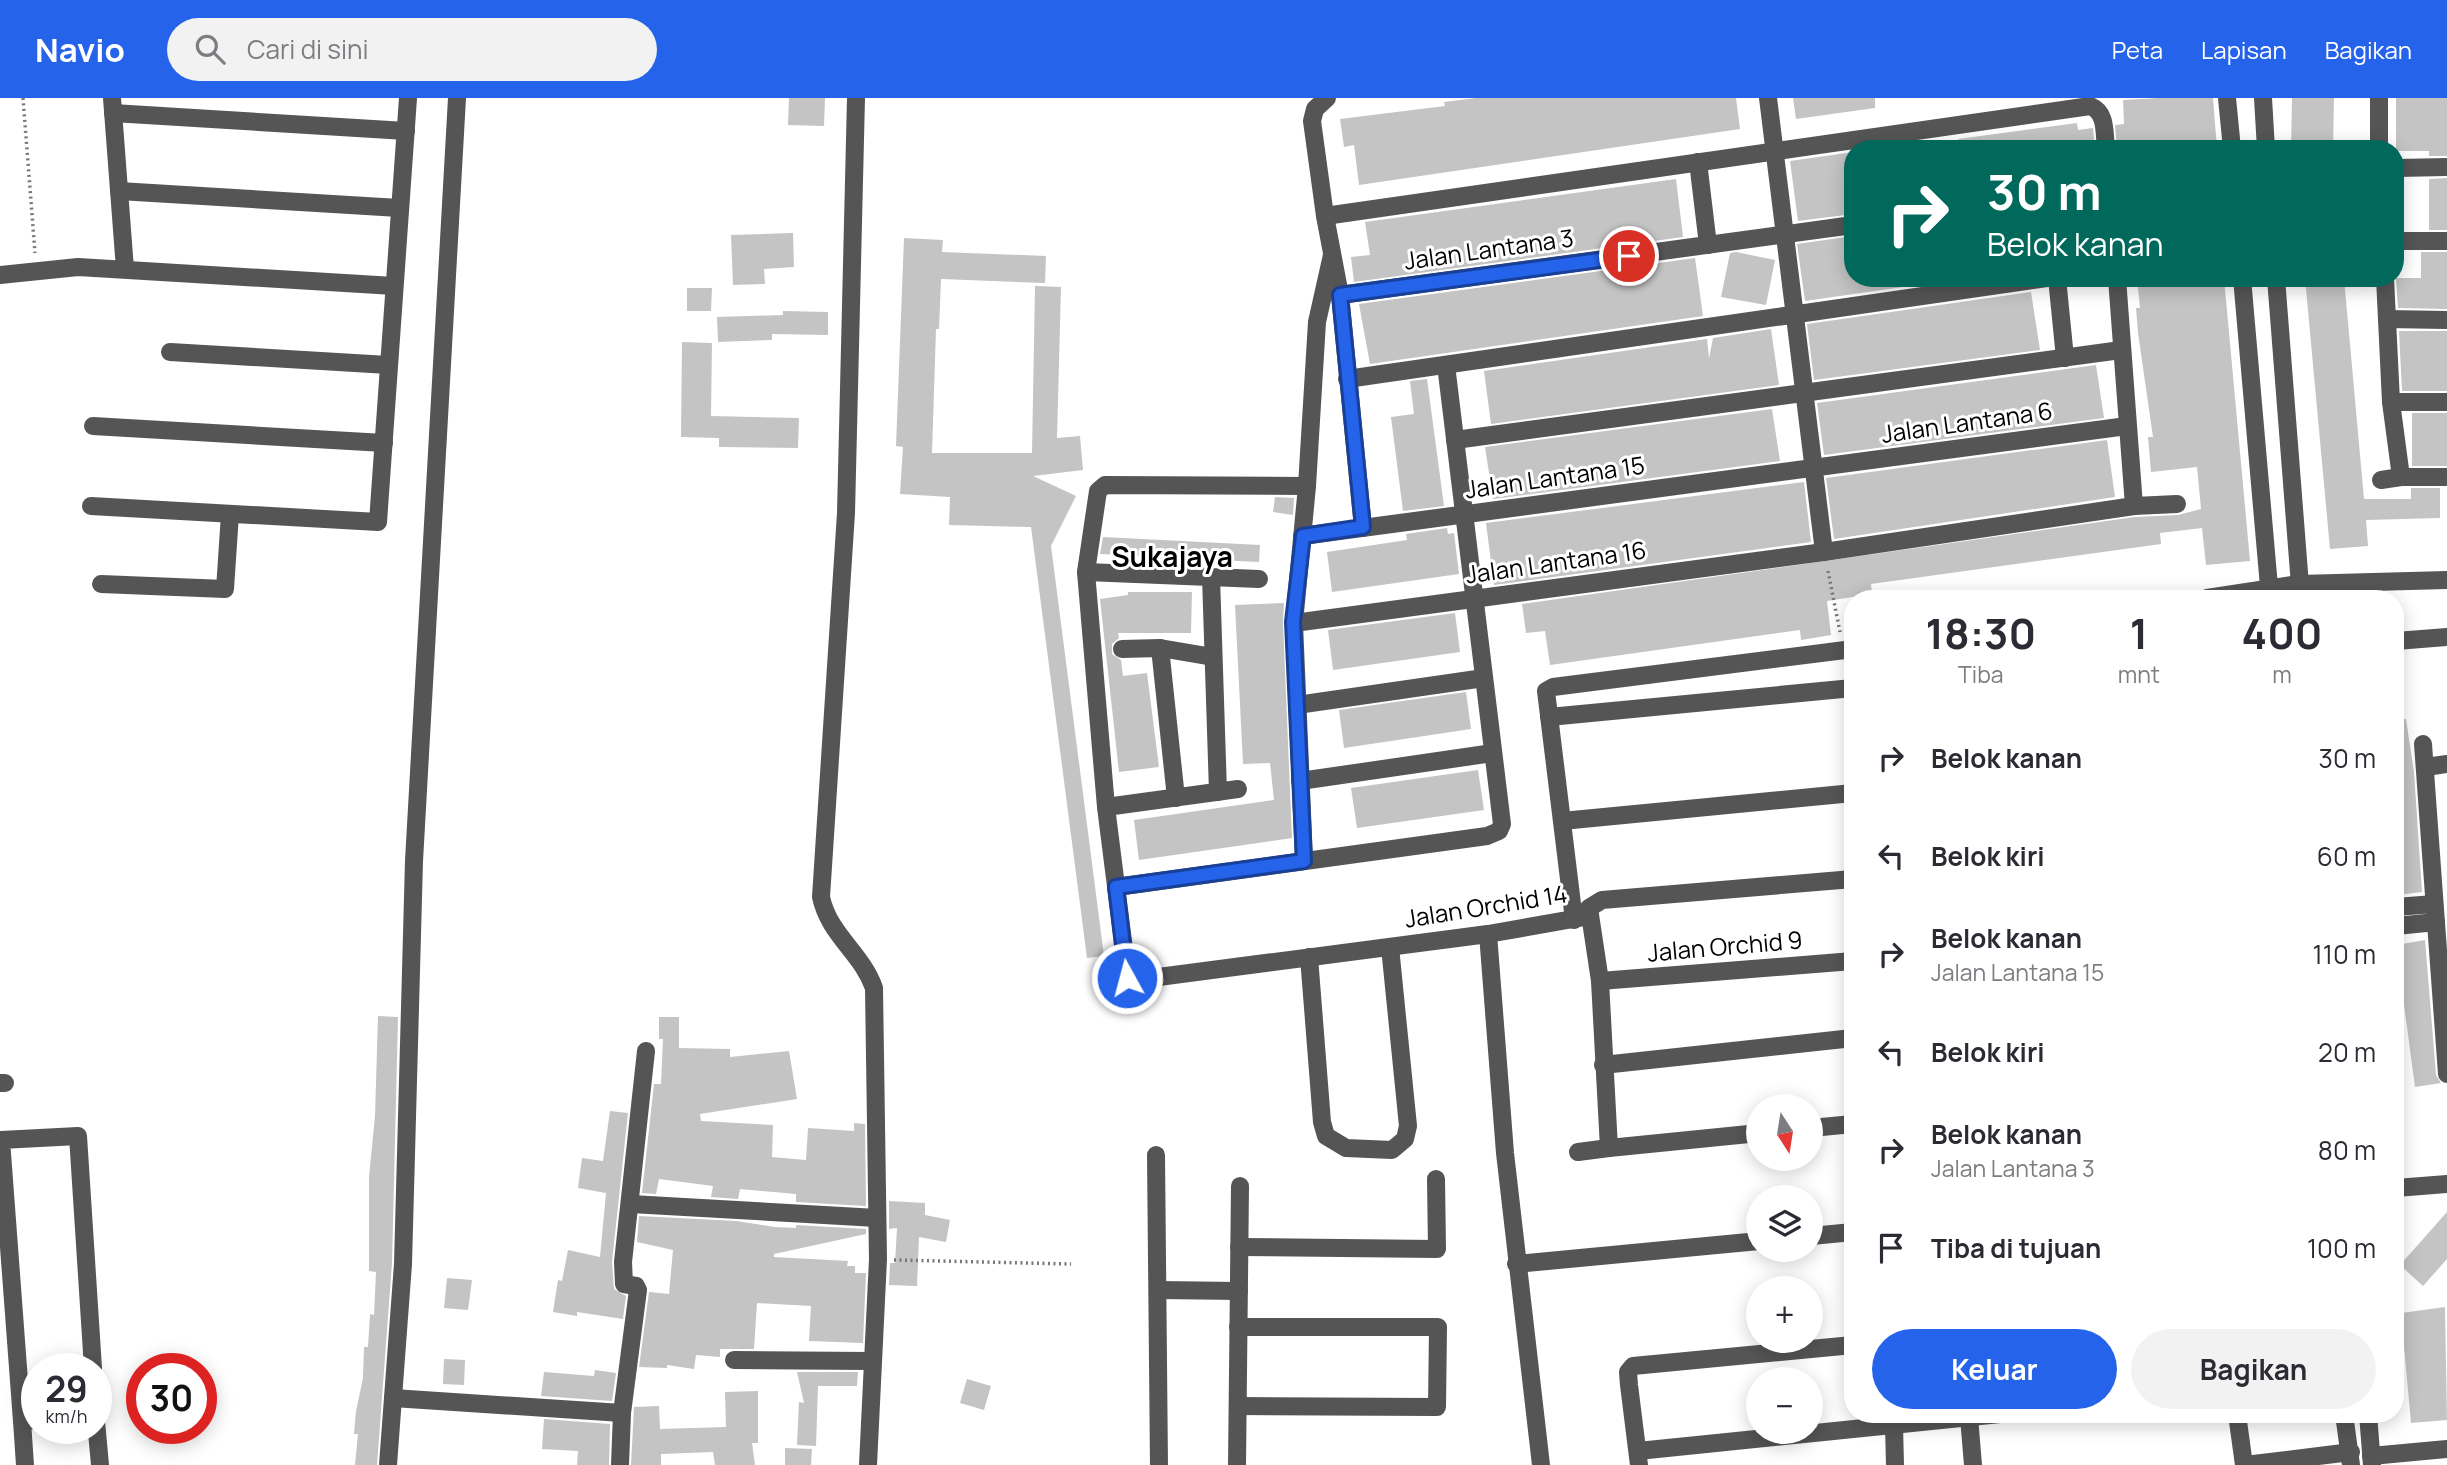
<!DOCTYPE html>
<html lang="id">
<meta charset="utf-8">
<style>
:root{--surface:#fff;--page:#f2f2f3;--text:#2b2b33;--muted:#7c7c81;--accent:#2563eb}
body{margin:0;font-family:Manrope,sans-serif;background:var(--page);color:var(--text);height:100vh;display:flex;flex-direction:column;font-size:26px;white-space:nowrap}
*{box-sizing:border-box;margin:0}
p{font-size:23px;color:var(--muted)}
.icon{flex:none;width:38px;height:38px;fill:none;stroke:currentColor;stroke-width:2;stroke-linecap:round;stroke-linejoin:round}
.map{position:relative;flex:1;overflow:hidden}
.side{position:absolute;left:1844px;top:492px;width:560px;height:833px;display:flex;flex-direction:column;background:var(--surface);border-radius:28px;box-shadow:0 4px 18px #0003}
.side>*{flex:none}
.top-card{position:absolute;left:1844px;top:42px;width:560px;height:147px;border-radius:28px;box-shadow:0 4px 18px #0003;background:#00695c;color:#fff;overflow:hidden}
.needle{width:46px;rotate:168deg}
.buttons{position:absolute;left:1746px;top:996px;display:grid;gap:14px}
.buttons a{display:grid;place-items:center;width:77px;height:77px;border-radius:50%;background:var(--surface);box-shadow:0 4px 18px #0003;font-size:35px}
.speed{position:absolute;left:21px;top:1255px;display:flex;gap:14px;font-size:35px;font-weight:700;text-align:center}
.speed>*{display:grid;place-content:center;width:91px;height:91px;border-radius:50%;background:var(--surface);box-shadow:0 4px 18px #0003;line-height:1}
.speed small{font-size:18px;font-weight:400}
.speed .limit{border:10px solid #d22;background:#fff;color:#111}
.pin{position:absolute;display:grid;place-items:center;width:60px;height:60px;color:#fff;margin:-30px;border:4px solid #fff;border-radius:50%;box-shadow:0 2px 7px #0007}
.me{position:absolute;width:77px;margin:-38px;rotate:353deg;stroke-linejoin:round;filter:drop-shadow(0 0 5px #0008)}
.turn{display:flex;align-items:center;gap:24px;height:147px;padding:0 28px;font-size:32px}
.turn .icon{width:91px;height:91px;stroke-width:2.5}
.turn b{display:block;font-size:49px;line-height:60px}
.eta{display:flex;justify-content:space-evenly;align-items:center;height:119px;text-align:center}
.eta b{font-size:42px;font-weight:700;line-height:49px}
.button{display:flex;gap:14px;margin-top:auto;padding:14px 28px}
.button a{flex:1;height:80px;border-radius:42px;background:var(--accent);color:#fff;font-size:28px;font-weight:700;line-height:80px;text-align:center}
.button a+a{background:var(--page);color:var(--text)}
ul{padding:0;list-style:none}
li{display:flex;align-items:center;gap:21px;height:98px;padding:0 28px}
li div{flex:1}
li b{display:block;font-size:26px}
li em{font-style:normal}
header{display:flex;align-items:center;gap:42px;box-sizing:border-box;height:98px;padding:0 35px;background:var(--accent);color:#fff}
header strong{font-size:33px}
nav{display:flex;gap:38px;margin-inline-start:auto;font-size:24px}
.search{width:490px;height:63px;background:var(--page);display:flex;align-items:center;gap:18px;box-sizing:border-box;padding:0 24px;border-radius:38px;color:var(--muted);font-size:26px}
.map>svg:first-child{display:block}
.building{fill:#c4c4c4}
.lines{fill:none;stroke-linecap:round;stroke-linejoin:round}
.path{stroke:#777;stroke-width:3.5;stroke-dasharray:2 3.5;stroke-linecap:butt}
.minor{stroke:#555;stroke-width:18}
.route-casing{stroke:#184099;stroke-width:18}
.route{stroke:#2563eb;stroke-width:12}
.labels{text-anchor:middle;stroke-width:6;stroke-linejoin:round;paint-order:stroke}
.street-label{font-size:24px;fill:#000;stroke:#fff}
.quarter-label{font-size:28px;font-weight:bold;fill:#000;stroke:#fff}
</style>
<header>
<strong>Navio</strong>
<div class="search"><svg class="icon" aria-label="search" viewBox="0 0 24 24"><circle cx="10" cy="10" r="6"/><path d="M15 15l6 6"/></svg>Cari di sini</div>
<nav><a>Peta</a><a>Lapisan</a><a>Bagikan</a></nav>
</header>
<div class="map">
<svg width="2447" height="1367" viewBox="0 0 2447 1367">
<rect width="100%" height="100%" fill="#fff"/>
<g class="building">
<path d="M 789,0 L 825,0 L 824,28 L 788,27 Z"/>
<path d="M 1476,0 L 1736,0 L 1740,31 L 1359,87 L 1354,47 L 1344,49 L 1340,21 L 1445,8 L 1444,4 Z"/>
<path d="M 1793,0 L 1875,0 L 1875,10 L 1796,21 Z"/>
<path d="M 2159,0 L 2213,0 L 2217,51 L 2117,51 L 2115,27 L 2124,26 L 2123,2 Z"/>
<path d="M 2292,0 L 2334,0 L 2333,51 L 2291,51 Z"/>
<path d="M 2396,0 L 2447,0 L 2447,58 L 2429,58 L 2429,53 L 2396,53 Z"/>
<path d="M 2077,25 L 2078,32 L 2093,30 L 2095,51 L 1959,51 L 1958,41 Z"/>
<path d="M 1853,54 L 1853,116 L 1798,123 L 1790,63 Z"/>
<path d="M 2447,80 L 2447,132 L 2429,132 L 2429,81 Z"/>
<path d="M 1676,81 L 1683,139 L 1354,184 L 1351,159 L 1370,157 L 1365,124 Z"/>
<path d="M 793,135 L 794,169 L 764,171 L 765,186 L 733,187 L 731,137 Z"/>
<path d="M 1853,138 L 1853,180 L 1966,180 L 1805,203 L 1797,146 Z"/>
<path d="M 904,140 L 943,142 L 942,154 L 1046,158 L 1045,185 L 941,181 L 939,231 L 936,231 L 932,355 L 1032,355 L 1035,188 L 1061,189 L 1057,340 L 1080,338 L 1083,372 L 1033,378 L 1076,398 L 1051,448 L 1104,858 L 1087,860 L 1031,429 L 949,427 L 950,399 L 900,396 L 903,349 L 896,348 Z"/>
<path d="M 1736,154 L 1775,162 L 1766,207 L 1721,199 L 1730,155 Z"/>
<path d="M 2421,154 L 2447,154 L 2447,211 L 2398,210 L 2396,180 L 2421,180 Z"/>
<path d="M 1695,160 L 1703,218 L 1370,266 L 1359,206 Z"/>
<path d="M 2137,180 L 2224,180 L 2250,463 L 2206,467 L 2202,430 L 2160,435 L 2161,446 L 1871,486 L 1872,496 L 1827,503 L 1831,537 L 1801,542 L 1800,532 L 1550,567 L 1545,533 L 1526,535 L 1522,506 L 2135,419 L 2178,417 L 2201,411 L 2197,369 L 2151,374 L 2148,339 L 2153,339 L 2138,235 L 2136,210 L 2140,210 Z"/>
<path d="M 2305,180 L 2344,180 L 2364,401 L 2411,401 L 2411,390 L 2440,390 L 2440,420 L 2366,422 L 2368,448 L 2330,451 Z"/>
<path d="M 687,190 L 712,190 L 711,213 L 687,213 Z"/>
<path d="M 2031,194 L 2040,252 L 1814,282 L 1807,226 Z"/>
<path d="M 783,213 L 828,214 L 828,237 L 772,236 L 772,242 L 718,244 L 717,219 L 783,217 Z"/>
<path d="M 1771,231 L 1779,287 L 1491,326 L 1484,273 L 1707,241 L 1709,260 L 1713,240 Z"/>
<path d="M 2399,233 L 2447,233 L 2447,293 L 2402,293 Z"/>
<path d="M 682,244 L 712,245 L 711,318 L 799,320 L 798,350 L 719,349 L 719,340 L 681,339 Z"/>
<path d="M 2096,267 L 2104,320 L 1824,357 L 1817,305 Z"/>
<path d="M 1427,281 L 1444,408 L 1403,413 L 1391,319 L 1414,316 L 1410,283 Z"/>
<path d="M 1772,311 L 1780,363 L 1493,401 L 1485,349 Z"/>
<rect x="2412" y="315" width="35" height="53"/>
<path d="M 2107,342 L 2115,399 L 1834,441 L 1826,380 Z"/>
<path d="M 1804,384 L 1811,444 L 1494,487 L 1486,425 Z"/>
<path d="M 1275,399 L 1294,400 L 1293,417 L 1273,414 Z"/>
<path d="M 1447,430 L 1448,436 L 1454,435 L 1459,476 L 1332,494 L 1327,454 L 1407,442 L 1406,436 Z"/>
<path d="M 1103,439 L 1260,447 L 1259,464 L 1100,456 Z"/>
<path d="M 1128,494 L 1192,494 L 1191,535 L 1118,535 L 1119,540 L 1112,546 L 1112,556 L 1121,562 L 1123,578 L 1147,575 L 1159,669 L 1119,674 L 1100,501 L 1128,497 Z"/>
<path d="M 1284,505 L 1283,525 L 1292,740 L 1139,762 L 1134,722 L 1274,702 L 1270,665 L 1243,666 L 1235,507 Z"/>
<path d="M 1455,515 L 1460,554 L 1333,572 L 1328,532 Z"/>
<path d="M 1466,594 L 1471,631 L 1344,650 L 1339,612 Z"/>
<path d="M 2396,621 L 2406,621 L 2414,674 L 2422,794 L 2397,797 Z"/>
<path d="M 1478,672 L 1484,712 L 1357,730 L 1351,690 Z"/>
<path d="M 2425,842 L 2436,977 L 2441,985 L 2415,989 L 2396,847 Z"/>
<path d="M 378,918 L 398,919 L 392,1165 L 377,1367 L 355,1367 L 358,1336 L 354,1336 L 356,1313 L 363,1280 L 364,1249 L 368,1249 L 370,1216 L 374,1217 L 376,1174 L 369,1173 L 369,1079 L 375,1018 Z"/>
<path d="M 659,919 L 679,919 L 679,950 L 730,951 L 730,959 L 789,953 L 797,1001 L 700,1016 L 701,1023 L 773,1027 L 772,1059 L 806,1062 L 808,1030 L 854,1033 L 854,1025 L 865,1026 L 866,1108 L 796,1104 L 796,1096 L 740,1091 L 738,1101 L 711,1099 L 713,1088 L 659,1081 L 656,1096 L 642,1095 L 654,986 L 661,986 L 663,941 L 659,941 Z"/>
<path d="M 610,1013 L 628,1015 L 612,1164 L 614,1191 L 626,1198 L 623,1221 L 577,1214 L 577,1218 L 553,1214 L 558,1182 L 562,1183 L 568,1152 L 600,1159 L 606,1095 L 578,1090 L 582,1060 L 603,1063 Z"/>
<path d="M 889,1103 L 925,1105 L 925,1117 L 950,1122 L 946,1144 L 919,1139 L 917,1188 L 889,1187 L 890,1165 L 895,1165 L 897,1130 L 889,1131 Z"/>
<path d="M 2447,1114 L 2447,1161 L 2423,1188 L 2400,1167 Z"/>
<path d="M 639,1118 L 736,1123 L 775,1129 L 796,1130 L 796,1127 L 866,1131 L 866,1136 L 774,1156 L 774,1159 L 848,1163 L 847,1168 L 855,1168 L 855,1175 L 866,1175 L 863,1245 L 809,1243 L 811,1208 L 757,1205 L 754,1251 L 720,1251 L 720,1259 L 696,1257 L 694,1271 L 667,1267 L 667,1270 L 639,1269 L 649,1194 L 669,1196 L 673,1152 L 637,1144 Z"/>
<path d="M 447,1180 L 472,1182 L 468,1212 L 444,1210 Z"/>
<path d="M 2445,1209 L 2447,1322 L 2411,1325 L 2401,1215 Z"/>
<path d="M 444,1261 L 465,1262 L 464,1287 L 443,1286 Z"/>
<path d="M 595,1272 L 616,1275 L 612,1303 L 541,1298 L 544,1274 L 594,1278 Z"/>
<path d="M 797,1274 L 858,1274 L 857,1288 L 818,1288 L 816,1348 L 797,1347 L 799,1304 L 804,1305 Z"/>
<path d="M 967,1281 L 991,1288 L 984,1312 L 960,1305 Z"/>
<path d="M 758,1293 L 758,1345 L 752,1345 L 755,1367 L 715,1367 L 713,1354 L 661,1356 L 661,1367 L 631,1367 L 634,1309 L 659,1308 L 660,1331 L 726,1329 L 725,1294 Z"/>
<path d="M 544,1321 L 610,1326 L 609,1367 L 577,1367 L 578,1353 L 542,1351 Z"/>
<path d="M 785,1350 L 812,1351 L 811,1367 L 785,1367 Z"/>
</g>
<g class="lines">
<g class="path">
<path d="M 23,0 L 35,155"/>
<path d="M 1828,473 L 1840,534"/>
<path d="M 894,1162 L 1071,1166"/>
</g>
<g class="minor">
<path d="M 112,0 L 125,171"/>
<path d="M 856,0 L 846,415 L 821,799 C 829,837 862,855 874,890 L 878,1161 L 868,1367"/>
<path d="M 1327,0 L 1315,11 L 1312,23 L 1325,118 L 1340,197 L 1363,430"/>
<path d="M 1768,0 L 1824,454"/>
<path d="M 2227,0 L 2232,51"/>
<path d="M 2263,0 L 2266,51"/>
<path d="M 113,15 L 406,33"/>
<path d="M 2379,51 L 2379,0"/>
<path d="M 1698,64 L 1708,147"/>
<path d="M 2396,70 L 2447,69"/>
<path d="M 119,93 L 399,110"/>
<path d="M 1325,118 L 2090,8 C 2107,14 2104,35 2106,51"/>
<path d="M 2396,143 L 2447,143"/>
<path d="M 0,177 L 78,169 L 394,188"/>
<path d="M 2057,180 L 2065,260"/>
<path d="M 2242,180 L 2270,500"/>
<path d="M 2276,180 L 2301,500"/>
<path d="M 2385,180 L 2391,304 L 2401,379 L 2447,379"/>
<path d="M 1340,197 L 1853,127"/>
<path d="M 2387,221 L 2447,222"/>
<path d="M 170,254 L 388,267"/>
<path d="M 1347,281 L 2047,180"/>
<path d="M 2391,304 L 2447,304"/>
<path d="M 93,328 L 384,345"/>
<path d="M 1455,342 L 2121,252"/>
<path d="M 2381,382 L 2401,379"/>
<path d="M 1307,388 L 1105,387 L 1098,393 L 1086,474 L 1106,709 L 1128,883 L 1488,836 L 1590,818"/>
<path d="M 91,408 L 378,424 L 408,0"/>
<path d="M 2134,408 L 2177,406"/>
<path d="M 1302,438 L 2127,328"/>
<path d="M 1086,474 L 1259,481"/>
<path d="M 1211,479 L 1218,694"/>
<path d="M 101,486 L 225,491 L 230,416"/>
<path d="M 2207,500 L 2299,486 L 2447,482"/>
<path d="M 1294,525 L 1824,454 L 2134,408 L 2117,180"/>
<path d="M 2396,543 L 2447,539"/>
<path d="M 1160,550 L 1176,700"/>
<path d="M 1122,551 L 1160,550 L 1213,559"/>
<path d="M 1297,607 L 1484,580"/>
<path d="M 1549,619 L 1853,590"/>
<path d="M 2423,646 L 2447,976"/>
<path d="M 2426,669 L 2447,666"/>
<path d="M 1300,683 L 1493,655"/>
<path d="M 1106,709 L 1238,691"/>
<path d="M 1562,723 L 1853,695"/>
<path d="M 1304,763 L 1294,525 L 1307,388 L 1317,224 L 1332,157"/>
<path d="M 1116,789 L 1487,738 L 1499,733 L 1502,726 L 1446,267"/>
<path d="M 2396,809 L 2434,806"/>
<path d="M 1574,822 L 1546,593 L 1553,589 L 1853,551"/>
<path d="M 2396,828 L 2436,824"/>
<path d="M 1488,836 L 1505,1055 L 1541,1367"/>
<path d="M 1309,859 L 1322,1024 L 1326,1038 L 1346,1050 L 1392,1052 L 1405,1041 L 1408,1028 L 1390,849"/>
<path d="M 1600,883 L 1853,863"/>
<path d="M 1603,967 L 1853,940"/>
<path d="M 0,985 L 5,985"/>
<path d="M 1811,1030 L 1853,1026"/>
<path d="M 1759,1035 L 1609,1050 L 1600,883 L 1589,810 L 1602,802 L 1853,781"/>
<path d="M 1578,1054 L 1609,1050"/>
<path d="M 1156,1057 L 1159,1367"/>
<path d="M 2396,1090 L 2447,1086"/>
<path d="M 631,1106 L 877,1120"/>
<path d="M 1811,1138 L 1853,1134"/>
<path d="M 1239,1149 L 1437,1151 L 1436,1081"/>
<path d="M 1516,1166 L 1759,1143"/>
<path d="M 1158,1192 L 1239,1193"/>
<path d="M 734,1262 L 871,1263"/>
<path d="M 393,1300 L 622,1315"/>
<path d="M 1238,1308 L 1437,1309 L 1438,1229 L 1238,1229"/>
<path d="M 2237,1316 L 2244,1367"/>
<path d="M 2344,1316 L 2351,1367"/>
<path d="M 2368,1316 L 2372,1367"/>
<path d="M 1969,1319 L 1973,1367"/>
<path d="M 22,1323 L 1,1042 L 78,1038 L 93,1270"/>
<path d="M 96,1323 L 100,1367"/>
<path d="M 1894,1327 L 1895,1367"/>
<path d="M 1638,1353 L 2000,1316"/>
<path d="M 2371,1358 L 2447,1351"/>
<path d="M 25,1367 L 22,1323 L 37,1322"/>
<path d="M 388,1367 L 403,1166 L 414,763 L 457,0"/>
<path d="M 620,1367 L 622,1315 L 638,1192 L 636,1188 L 624,1186 L 623,1164 L 646,953"/>
<path d="M 1237,1367 L 1240,1088"/>
<path d="M 1639,1367 L 1629,1287 L 1628,1274 L 1633,1268 L 1853,1247"/>
<path d="M 2245,1367 L 2351,1354"/>
</g>
</g>
<g class="lines">
<g class="route-casing">
<path id="route" d="M 1127,880 L 1116,789 L 1304,763 L 1293,524 L 1303,438 L 1363,429 L 1340,197 L 1629,158"/>
</g>
<use href="#route" class="route"/>
</g>
<g class="labels">
<g class="street-label">
<text transform="translate(1489 152) rotate(-8)" y="8">Jalan Lantana 3</text>
<text transform="translate(1967 325) rotate(-8)" y="8">Jalan Lantana 6</text>
<text transform="translate(1555 380) rotate(-8)" y="8">Jalan Lantana 15</text>
<text transform="translate(1556 465) rotate(-8)" y="8">Jalan Lantana 16</text>
<text transform="translate(1486 809) rotate(-9)" y="8">Jalan Orchid 14</text>
<text transform="translate(1725 849) rotate(-5)" y="8">Jalan Orchid 9</text>
</g>
<g class="quarter-label">
<text x="1172" y="469">Sukajaya</text>
</g>
</g>
</svg>
<div class="buttons">
<a><svg class="needle" viewBox="-14 -14 28 28"><path d="M0-13l5 13h-10z" fill="#e53935"/><path d="M0 13l5-13h-10z" fill="#7c7c81"/></svg></a>
<a><svg class="icon" aria-label="layers" viewBox="0 0 24 24"><path d="M12 4l9 5-9 5-9-5zM3 14l9 5 9-5"/></svg></a>
<a>+</a>
<a>−</a>
</div>
<div class="speed"><div>29<small>km/h</small></div><div class="limit">30</div></div>
<div class="pin" style="left:1629px;top:158px;background:#d93025"><svg class="icon" aria-label="arrive" viewBox="0 0 24 24"><path d="M6 21V4h12l-3 4 3 4H6"/></svg></div>
<svg class="me" style="left:1127px;top:880px" viewBox="-20 -20 40 40"><circle r="17" fill="#2563eb" stroke="#fff" stroke-width="3"/><path d="M0-11L8 9 0 5-8 9z" fill="#fff"/></svg>
<div class="top-card">
<div class="turn"><svg class="icon" aria-label="right" viewBox="0 0 24 24"><path d="M7 20v-9h11M14 6l5 5-5 5"/></svg><div><b>30 m</b>Belok kanan</div></div>
</div>
<section class="side">
<div class="eta">
<div><b>18:30</b><p>Tiba</p></div>
<div><b>1</b><p>mnt</p></div>
<div><b>400</b><p>m</p></div>
</div>
<ul>
<li><svg class="icon" aria-label="right" viewBox="0 0 24 24"><path d="M7 20v-9h11M14 6l5 5-5 5"/></svg><div><b>Belok kanan</b></div><em>30 m</em></li>
<li><svg class="icon" aria-label="left" viewBox="0 0 24 24"><path d="M17 20v-9H6M10 6l-5 5 5 5"/></svg><div><b>Belok kiri</b></div><em>60 m</em></li>
<li><svg class="icon" aria-label="right" viewBox="0 0 24 24"><path d="M7 20v-9h11M14 6l5 5-5 5"/></svg><div><b>Belok kanan</b><p>Jalan Lantana 15</p></div><em>110 m</em></li>
<li><svg class="icon" aria-label="left" viewBox="0 0 24 24"><path d="M17 20v-9H6M10 6l-5 5 5 5"/></svg><div><b>Belok kiri</b></div><em>20 m</em></li>
<li><svg class="icon" aria-label="right" viewBox="0 0 24 24"><path d="M7 20v-9h11M14 6l5 5-5 5"/></svg><div><b>Belok kanan</b><p>Jalan Lantana 3</p></div><em>80 m</em></li>
<li><svg class="icon" aria-label="arrive" viewBox="0 0 24 24"><path d="M6 21V4h12l-3 4 3 4H6"/></svg><div><b>Tiba di tujuan</b></div><em>100 m</em></li>
</ul>
<div class="button"><a>Keluar</a><a>Bagikan</a></div>
</section>
</div>
